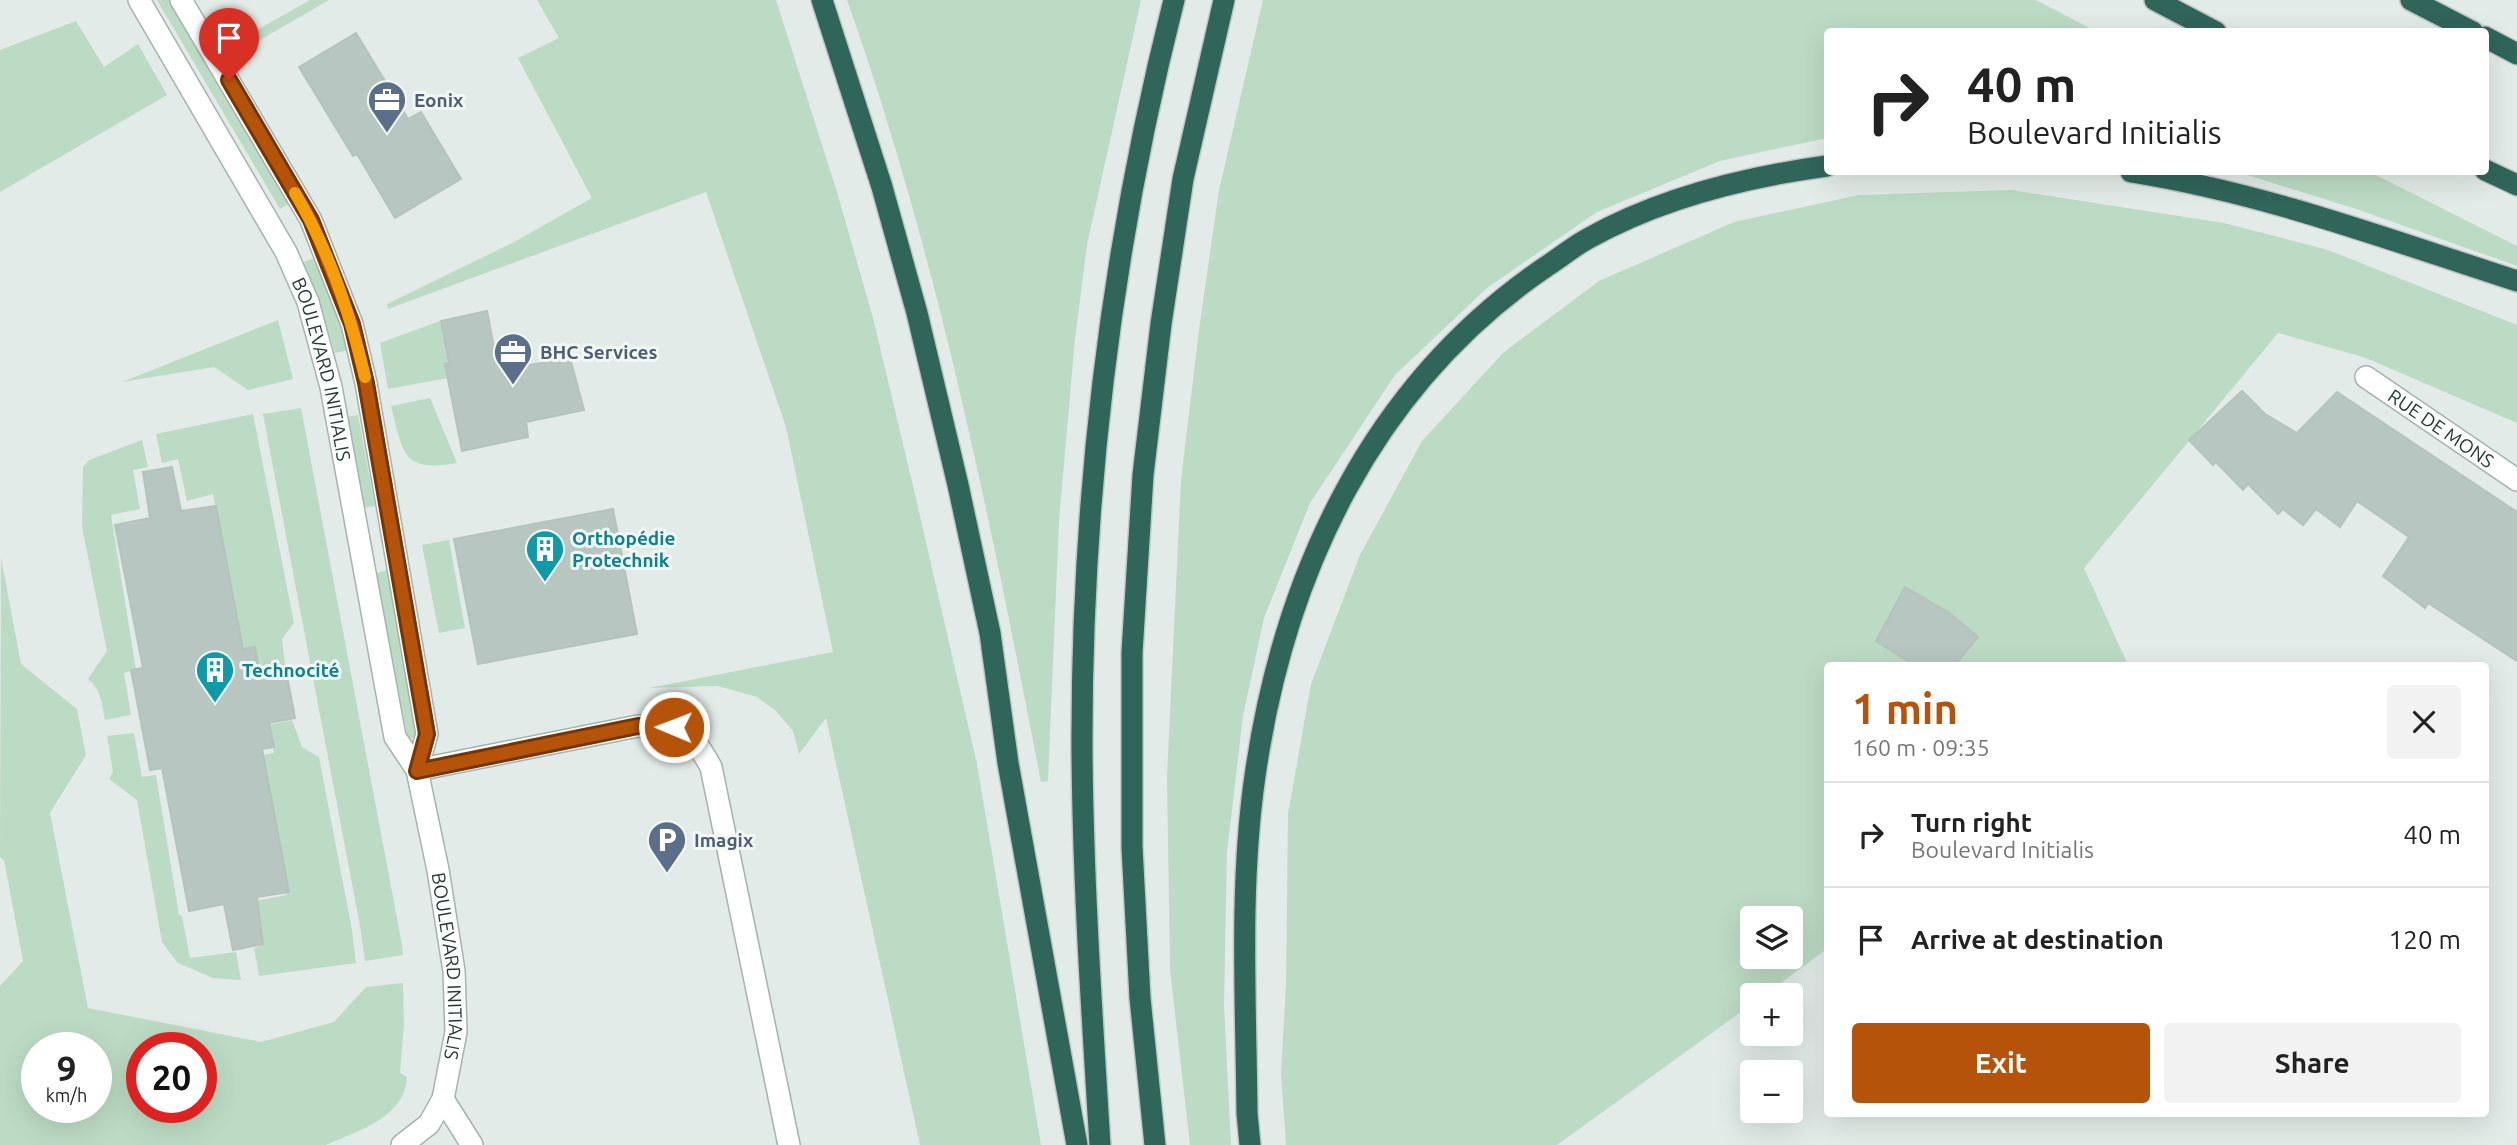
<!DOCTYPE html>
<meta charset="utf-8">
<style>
:root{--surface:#fff;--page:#f2f2f2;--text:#222;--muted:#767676;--line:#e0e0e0;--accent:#b45309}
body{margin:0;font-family:Ubuntu,sans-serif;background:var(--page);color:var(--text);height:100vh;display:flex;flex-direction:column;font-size:26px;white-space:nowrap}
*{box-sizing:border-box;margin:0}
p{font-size:23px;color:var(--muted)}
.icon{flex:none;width:38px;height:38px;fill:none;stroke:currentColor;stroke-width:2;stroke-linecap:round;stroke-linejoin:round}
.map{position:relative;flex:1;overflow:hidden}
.sheet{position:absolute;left:1824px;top:662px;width:665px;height:455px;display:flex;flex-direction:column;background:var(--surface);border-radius:7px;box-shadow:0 7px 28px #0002}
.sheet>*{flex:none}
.banner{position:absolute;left:1824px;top:28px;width:665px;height:147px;border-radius:7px;box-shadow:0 7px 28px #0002;background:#fff;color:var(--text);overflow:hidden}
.controls{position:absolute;left:1740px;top:906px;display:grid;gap:14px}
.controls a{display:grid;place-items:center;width:63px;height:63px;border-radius:7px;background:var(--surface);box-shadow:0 7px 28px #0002;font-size:35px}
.speed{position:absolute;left:21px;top:1032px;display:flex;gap:14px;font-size:35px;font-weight:700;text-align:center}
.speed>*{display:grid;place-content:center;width:91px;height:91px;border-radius:50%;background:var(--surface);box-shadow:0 7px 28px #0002;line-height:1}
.speed small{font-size:18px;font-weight:400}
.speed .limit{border:10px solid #d22;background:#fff;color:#111}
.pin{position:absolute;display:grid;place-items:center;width:60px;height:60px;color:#fff;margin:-72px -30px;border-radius:50% 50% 50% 0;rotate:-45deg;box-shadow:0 0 7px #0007}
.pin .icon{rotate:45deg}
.me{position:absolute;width:77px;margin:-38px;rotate:271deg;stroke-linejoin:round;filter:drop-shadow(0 0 5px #0008)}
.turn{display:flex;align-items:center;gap:24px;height:147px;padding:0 28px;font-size:32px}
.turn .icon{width:91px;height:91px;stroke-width:2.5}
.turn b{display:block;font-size:49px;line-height:60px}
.round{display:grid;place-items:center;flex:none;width:74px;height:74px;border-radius:7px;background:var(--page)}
.head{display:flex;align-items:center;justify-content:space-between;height:119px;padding:0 28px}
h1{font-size:42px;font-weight:700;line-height:52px;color:var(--accent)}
.primary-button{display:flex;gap:14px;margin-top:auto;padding:14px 28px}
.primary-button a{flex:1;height:80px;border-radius:7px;background:var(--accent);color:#fff;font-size:28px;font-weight:700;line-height:80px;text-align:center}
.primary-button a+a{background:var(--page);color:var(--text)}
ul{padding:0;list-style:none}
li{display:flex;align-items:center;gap:21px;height:105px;padding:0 28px;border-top:2px solid var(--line)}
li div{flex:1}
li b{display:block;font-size:26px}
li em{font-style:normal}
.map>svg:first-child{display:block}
.green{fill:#bcdbc4;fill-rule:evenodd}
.building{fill:#b7c6c0;stroke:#b4c4bd;stroke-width:2}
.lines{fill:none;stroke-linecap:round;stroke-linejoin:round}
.minor-casing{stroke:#a5b3ae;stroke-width:24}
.highway-casing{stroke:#c1c8c6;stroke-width:24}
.minor{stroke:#fff;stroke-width:21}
.highway{stroke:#30655a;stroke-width:21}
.route-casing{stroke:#753606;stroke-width:18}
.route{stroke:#b45309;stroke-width:12}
.slow{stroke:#f59e0b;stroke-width:12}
.labels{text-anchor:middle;stroke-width:6;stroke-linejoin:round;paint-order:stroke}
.service-label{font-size:19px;font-weight:bold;fill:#4e5e75;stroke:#f2f8f5;text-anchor:start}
.street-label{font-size:19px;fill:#233b34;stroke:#f2f8f5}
.culture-label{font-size:19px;font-weight:bold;fill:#0d838f;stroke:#f2f8f5;text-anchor:start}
</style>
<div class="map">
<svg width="2517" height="1145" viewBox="0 0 2517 1145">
<rect width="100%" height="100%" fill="#e2ebe7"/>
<g class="green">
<path d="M 157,0 L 173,0 L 291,203 L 280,209 Z"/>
<path d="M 310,0 L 329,0 L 248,47 L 243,38 Z"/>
<path d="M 537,0 L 776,0 L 837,192 L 873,318 L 914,490 L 977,764 L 1041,1145 L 920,1145 L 826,718 L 799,754 L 793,731 L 776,711 L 757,697 L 718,686 L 649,688 L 833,652 L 786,427 L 706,192 L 388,309 L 387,304 L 514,242 L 592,198 L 518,58 L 559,38 Z"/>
<path d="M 847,0 L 1141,0 L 1087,245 L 1075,339 L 1059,521 L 1048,781 L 1041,782 C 990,518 937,254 847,0 Z"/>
<path d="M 1263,0 L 2036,0 L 2095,31 L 1827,32 L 1827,138 L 1720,161 L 1597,212 L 1487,288 L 1395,375 L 1310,503 L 1264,618 L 1243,716 L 1227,852 L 1224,1005 L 1231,1145 L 1190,1145 L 1170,970 L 1167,777 L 1181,480 L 1199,330 L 1219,190 Z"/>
<path d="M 76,21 L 104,67 L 138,44 L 167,95 L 0,192 L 0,50 Z"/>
<path d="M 2238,172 L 2370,172 L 2517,246 L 2517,266 L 2359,210 Z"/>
<path d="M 2011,190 L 2224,223 L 2328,250 L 2517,325 L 2517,423 L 2366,358 L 2278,333 L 2084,568 L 2128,665 L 1827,665 L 1827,949 L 1763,996 L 1752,996 L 1752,1004 L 1557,1145 L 1286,1145 L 1281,1074 L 1286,984 L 1288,814 L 1311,684 L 1360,555 L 1422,441 L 1504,352 L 1599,281 L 1734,222 L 1859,195 ZM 1752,919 L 1790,919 L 1790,957 L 1752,957 Z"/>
<path d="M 317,257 L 348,350 L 335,353 L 322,308 L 304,262 Z"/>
<path d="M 278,320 L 293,379 L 248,390 L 214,367 L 122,382 Z"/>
<path d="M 440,321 L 448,363 L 445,364 L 448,378 L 388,389 L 380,343 Z"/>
<path d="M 430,398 L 457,463 C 401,473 403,452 391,406 Z"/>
<path d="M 301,408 L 402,945 L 403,955 L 365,961 L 360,926 L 263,414 Z"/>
<path d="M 253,414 L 294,623 L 282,639 L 285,665 L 259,669 L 255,647 L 243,649 L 213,494 L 187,501 L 178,459 L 162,463 L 156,434 Z"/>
<path d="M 358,415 L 375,506 L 363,508 L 346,417 Z"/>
<path d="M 142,440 L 148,467 L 133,470 L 140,509 L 111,515 L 136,670 L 124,673 L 131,715 L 105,720 C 102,704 101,689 88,679 L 107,651 L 82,527 L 83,467 L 89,460 Z"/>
<path d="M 449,540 L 465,628 L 439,633 L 422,545 Z"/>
<path d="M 1,558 L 21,664 L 77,709 L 86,755 L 50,813 L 88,1008 L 261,1042 L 334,1022 L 366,987 L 403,983 L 404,1024 L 400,1073 L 407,1077 C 405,1118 357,1131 326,1145 L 0,1145 L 0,986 L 23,961 L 4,860 L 0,857 ZM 37,1048 L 96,1048 L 96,1108 L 37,1108 ZM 142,1048 L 201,1048 L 201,1108 L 142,1108 Z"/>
<path d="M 388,570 L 420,736 L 408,739 L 376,573 Z"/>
<path d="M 292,720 L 302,747 L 319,757 L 352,930 L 356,963 L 259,976 L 254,948 L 258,947 L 252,902 L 286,895 L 263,755 L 274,753 L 269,725 Z"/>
<path d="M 134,733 L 142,777 L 156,775 L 179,915 L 182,916 L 190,958 L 236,952 L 241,980 L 213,978 L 178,963 L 162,942 L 137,800 L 109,779 L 113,772 L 107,736 Z"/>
</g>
<g class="building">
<path d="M 356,33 L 408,119 L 421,112 L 461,179 L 395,218 L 357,154 L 353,156 L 299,67 Z"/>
<path d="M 487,311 L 494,348 L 509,347 L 513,368 L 570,358 L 584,410 L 526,422 L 528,437 L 462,451 L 445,364 L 449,363 L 441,321 Z"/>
<path d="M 2242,391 L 2265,414 L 2297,433 L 2337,392 L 2517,512 L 2517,661 L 2428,603 L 2425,608 L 2383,576 L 2409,537 L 2357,501 L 2340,527 L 2316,509 L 2303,525 L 2283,509 L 2278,514 L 2248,484 L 2243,490 L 2216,462 L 2213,465 L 2189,440 Z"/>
<path d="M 172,467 L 181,511 L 216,506 L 243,649 L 255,647 L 259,670 L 285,665 L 295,718 L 269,723 L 274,747 L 262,749 L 289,892 L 257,897 L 263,944 L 233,950 L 224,904 L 189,911 L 162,768 L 150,770 L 131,670 L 143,668 L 115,525 L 150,518 L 143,472 Z"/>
<path d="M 613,509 L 637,634 L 478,664 L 454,539 Z"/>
<path d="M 1905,587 L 1948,612 L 1978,637 L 1955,665 L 1914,665 L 1876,641 Z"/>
</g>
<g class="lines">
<g class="minor-casing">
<g id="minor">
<path id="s1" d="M 139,0 L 286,252 L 308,302 L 331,387 L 395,737 L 417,770 L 438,870 L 454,971 L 456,1032 L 443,1099 L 429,1124 L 402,1145"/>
<path d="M 181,0 L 311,220 L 352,324 L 366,383 L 427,734 L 417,770"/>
<path id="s2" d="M 2366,377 L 2517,480"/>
<path d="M 417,770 L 638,726 C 681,727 689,727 711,767 L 789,1145"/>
<path d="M 443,1099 L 472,1145"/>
</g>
</g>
<g class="highway-casing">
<g id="highway">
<path d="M 822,0 L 882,187 L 917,313 L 958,485 L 990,633 L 1008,763 L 1077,1145"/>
<path d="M 2155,0 L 2216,32"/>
<path d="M 2411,0 L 2473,32"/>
<path d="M 2485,37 L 2517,54"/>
<path d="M 2485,170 L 2517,185"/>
<path d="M 2131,172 C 2264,193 2390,240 2517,281"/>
<path d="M 1100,1145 C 1092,1014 1083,883 1082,751 C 1081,499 1112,244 1174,0"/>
<path d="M 1155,1145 L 1140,998 L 1132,847 L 1132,653 L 1143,475 L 1161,324 L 1183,179 L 1224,0"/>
<path d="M 1250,1145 L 1247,1113 C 1246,1002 1239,887 1255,776 C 1284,572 1373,384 1547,266 C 1561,257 1574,246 1589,238 C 1661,198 1746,177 1827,166"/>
</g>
</g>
<use href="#minor" class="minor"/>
<use href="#highway" class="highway"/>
</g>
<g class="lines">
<g class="route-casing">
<path id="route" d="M 229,80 L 311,220 L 352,324 L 366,383 L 427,734 L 417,771 L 638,726 L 674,727"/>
</g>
<use href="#route" class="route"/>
<path class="slow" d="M 295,193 C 329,250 350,313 365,377"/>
</g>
<defs>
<g id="office-pin" transform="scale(2.0125)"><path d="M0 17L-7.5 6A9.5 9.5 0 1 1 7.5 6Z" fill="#5c6f8a" stroke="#f2f8f5"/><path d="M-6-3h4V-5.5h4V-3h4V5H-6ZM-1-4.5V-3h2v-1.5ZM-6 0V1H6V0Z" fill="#fff"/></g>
<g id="building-pin" transform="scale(2.0125)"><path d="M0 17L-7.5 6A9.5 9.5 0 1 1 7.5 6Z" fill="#0f9aa8" stroke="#f2f8f5"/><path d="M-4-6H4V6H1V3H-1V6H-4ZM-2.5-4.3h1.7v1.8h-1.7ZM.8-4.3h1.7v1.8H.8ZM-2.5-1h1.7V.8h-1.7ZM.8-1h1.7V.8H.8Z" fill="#fff"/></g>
<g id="parking-pin" transform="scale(2.0125)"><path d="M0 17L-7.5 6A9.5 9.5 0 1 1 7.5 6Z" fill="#5c6f8a" stroke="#f2f8f5"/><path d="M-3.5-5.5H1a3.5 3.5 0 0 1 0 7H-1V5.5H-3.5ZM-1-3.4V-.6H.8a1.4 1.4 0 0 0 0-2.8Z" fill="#fff"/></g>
</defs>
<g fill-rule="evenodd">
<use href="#office-pin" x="387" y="100"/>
<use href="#office-pin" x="513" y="352"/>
<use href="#building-pin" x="545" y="549"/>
<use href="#building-pin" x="215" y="670"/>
<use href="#parking-pin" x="667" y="840"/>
</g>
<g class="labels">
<g class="service-label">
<text x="414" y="107">Eonix</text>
<text x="540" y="359">BHC Services</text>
<text x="694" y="847">Imagix</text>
</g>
<g class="street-label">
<text dy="7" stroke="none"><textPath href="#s1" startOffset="415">BOULEVARD INITIALIS</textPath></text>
<text dy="7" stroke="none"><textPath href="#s2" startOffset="91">RUE DE MONS</textPath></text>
<text dy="7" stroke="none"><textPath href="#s1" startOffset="1029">BOULEVARD INITIALIS</textPath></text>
</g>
<g class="culture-label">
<text x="572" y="545">Orthopédie<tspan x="572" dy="22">Protechnik</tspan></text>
<text x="242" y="677">Technocité</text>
</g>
</g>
</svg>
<div class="controls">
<a><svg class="icon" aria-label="layers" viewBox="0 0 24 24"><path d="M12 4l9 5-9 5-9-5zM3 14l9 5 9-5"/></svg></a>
<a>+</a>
<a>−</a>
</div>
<div class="speed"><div>9<small>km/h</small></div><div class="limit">20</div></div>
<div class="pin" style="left:229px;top:80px;background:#d93025"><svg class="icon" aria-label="arrive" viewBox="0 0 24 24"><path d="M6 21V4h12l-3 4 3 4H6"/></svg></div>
<svg class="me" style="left:674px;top:727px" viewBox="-20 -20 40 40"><circle r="17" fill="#b45309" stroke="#fff" stroke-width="3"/><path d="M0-11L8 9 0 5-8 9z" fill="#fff"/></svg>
<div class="banner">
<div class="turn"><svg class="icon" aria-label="right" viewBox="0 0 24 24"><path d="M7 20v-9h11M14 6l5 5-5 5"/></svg><div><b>40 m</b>Boulevard Initialis</div></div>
</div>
<section class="sheet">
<div class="head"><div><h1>1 min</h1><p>160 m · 09:35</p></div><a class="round"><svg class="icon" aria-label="close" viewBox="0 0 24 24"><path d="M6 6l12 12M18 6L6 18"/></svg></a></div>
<ul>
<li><svg class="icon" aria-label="right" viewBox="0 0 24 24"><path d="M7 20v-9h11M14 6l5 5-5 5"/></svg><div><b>Turn right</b><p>Boulevard Initialis</p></div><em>40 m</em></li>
<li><svg class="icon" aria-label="arrive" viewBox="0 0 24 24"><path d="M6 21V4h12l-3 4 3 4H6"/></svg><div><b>Arrive at destination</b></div><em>120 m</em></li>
</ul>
<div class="primary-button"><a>Exit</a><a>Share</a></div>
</section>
</div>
